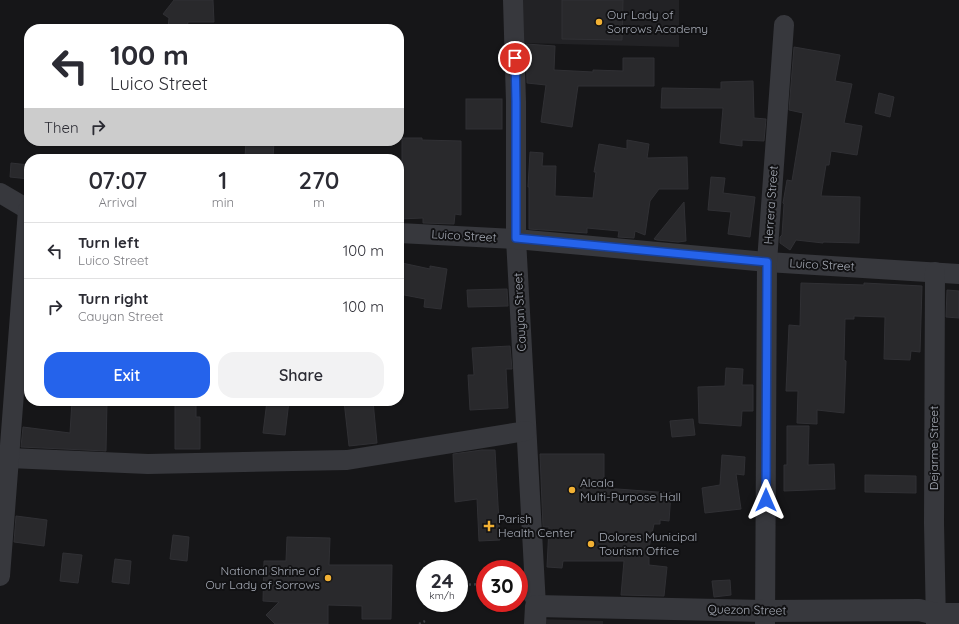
<!DOCTYPE html>
<style>
:root{--surface:#fff;--page:#f2f2f3;--text:#2b2b33;--muted:#7c7c81;--line:#e1e1e2;--accent:#2563eb}
body{margin:0;font-family:Quicksand,sans-serif;background:var(--page);color:var(--text);height:100vh;display:flex;flex-direction:column;font-size:15px;white-space:nowrap}
*{box-sizing:border-box;margin:0}
p{font-size:13px;color:var(--muted)}
.icon{flex:none;width:22px;height:22px;fill:none;stroke:currentColor;stroke-width:2;stroke-linecap:round;stroke-linejoin:round}
.map{position:relative;flex:1;overflow:hidden}
.drawer{position:absolute;left:24px;top:154px;width:380px;height:252px;display:flex;flex-direction:column;background:var(--surface);border-radius:16px;box-shadow:0 1px 3px #0004}
.drawer>*{flex:none}
.top-card{position:absolute;left:24px;top:24px;width:380px;height:122px;border-radius:16px;box-shadow:0 1px 3px #0004;background:#fff;color:var(--text);overflow:hidden}
.speed{position:absolute;left:416px;top:560px;display:flex;gap:8px;font-size:20px;font-weight:700;text-align:center}
.speed>*{display:grid;place-content:center;width:52px;height:52px;border-radius:50%;background:var(--surface);box-shadow:0 1px 3px #0004;line-height:1}
.speed small{font-size:10px;font-weight:400}
.speed .limit{border:6px solid #d22;background:#fff;color:#111}
.pin{position:absolute;display:grid;place-items:center;width:34px;height:34px;color:#fff;margin:-17px;border:2px solid #fff;border-radius:50%;box-shadow:0 1px 4px #0007}
.me{position:absolute;width:44px;margin:-22px;rotate:0deg;stroke-linejoin:round;filter:drop-shadow(0 0 3px #0008)}
.turn{display:flex;align-items:center;gap:14px;height:84px;padding:0 20px;font-size:18px}
.turn .icon{width:52px;height:52px;stroke-width:2.5}
.turn b{display:block;font-size:28px;line-height:34px}
.then{display:flex;align-items:center;height:38px;padding:0 20px;background:#0003;gap:8px;font-size:15px}
.eta{display:flex;justify-content:space-evenly;align-items:center;height:68px;text-align:center}
.eta b{font-size:24px;font-weight:600;line-height:28px}
.cta{display:flex;gap:8px;margin-top:auto;padding:8px 20px}
.cta a{flex:1;height:46px;border-radius:16px;background:var(--accent);color:#fff;font-size:16px;font-weight:600;line-height:46px;text-align:center}
.cta a+a{background:var(--page);color:var(--text)}
ul{padding:0;list-style:none}
li{display:flex;align-items:center;gap:12px;height:56px;padding:0 20px;border-top:1px solid var(--line)}
li div{flex:1}
li b{display:block;font-size:15px}
li em{font-style:normal}
.map>svg:first-child{display:block}
.built{fill:#222225}
.building{fill:#29292c;stroke:#303034}
.lines{fill:none;stroke-linecap:round;stroke-linejoin:round}
.path{stroke:#3d3f44;stroke-width:2.5;stroke-dasharray:2 3;stroke-linecap:butt}
.service{stroke:#37383d;stroke-width:10}
.minor{stroke:#37383d;stroke-width:20}
.tertiary{stroke:#37383d;stroke-width:22}
.route-casing{stroke:#184099;stroke-width:10}
.route{stroke:#2563eb;stroke-width:7}
.poi-dot{fill:#f2b134;stroke:#111113;stroke-width:1.5}
.labels{text-anchor:middle;stroke-width:4;stroke-linejoin:round;paint-order:stroke}
.poi-label{font-size:12px;fill:#a8adb8;stroke:#111113;text-anchor:start}
.street-label{font-size:12px;fill:#a8adb8;stroke:#111113}
</style>
<div class="map">
<svg width="959" height="624" viewBox="0 0 959 624">
<rect width="100%" height="100%" fill="#161618"/>
<g class="built">
<path d="M 519,0 L 679,0 L 679,47 L 521,43 Z"/>
<path d="M 539,619 L 603,621 L 603,624 L 539,624 Z"/>
</g>
<g class="building">
<path d="M 174,0 L 213,0 L 214,22 L 188,22 L 187,29 L 168,29 L 169,18 L 163,14 Z"/>
<path d="M 562,0 L 623,0 L 622,40 L 562,39 Z"/>
<path d="M 526,44 L 555,46 L 554,70 L 593,72 L 593,70 L 623,71 L 623,58 L 654,58 L 654,86 L 578,86 L 572,127 L 541,122 L 546,85 L 527,83 Z"/>
<path d="M 794,47 L 840,55 L 835,81 L 852,84 L 844,123 L 862,126 L 857,155 L 831,151 L 829,165 L 826,165 L 821,196 L 860,197 L 859,243 L 823,242 L 823,243 L 796,240 L 790,250 L 780,243 L 780,237 L 782,235 L 784,204 L 783,203 L 787,180 L 792,181 L 803,113 L 789,110 Z"/>
<path d="M 753,81 L 754,118 L 766,119 L 764,141 L 742,140 L 742,146 L 720,143 L 723,108 L 661,108 L 662,88 L 721,89 L 721,82 Z"/>
<path d="M 879,93 L 894,97 L 890,117 L 875,113 Z"/>
<rect x="466" y="99" width="36" height="30"/>
<path d="M 402,138 L 422,138 L 422,140 L 461,141 L 461,215 L 455,214 L 454,224 L 423,223 L 423,218 L 399,219 L 399,169 L 402,169 Z"/>
<path d="M 627,140 L 649,144 L 647,158 L 687,157 L 688,189 L 659,189 L 650,201 L 645,235 L 635,231 L 634,238 L 618,237 L 619,231 L 587,228 L 587,233 L 529,229 L 529,187 L 528,187 L 530,152 L 543,153 L 542,166 L 556,166 L 555,196 L 593,198 L 596,172 L 594,172 L 599,144 L 627,149 Z"/>
<path d="M 246,141 L 274,141 L 273,159 L 245,158 Z"/>
<path d="M 11,163 L 29,165 L 29,179 L 10,177 Z"/>
<path d="M 711,177 L 725,178 L 723,193 L 755,197 L 750,237 L 728,234 L 731,212 L 708,210 Z"/>
<path d="M 684,202 L 686,241 L 678,242 L 657,240 L 654,239 Z"/>
<path d="M 402,263 L 430,269 L 430,266 L 447,269 L 441,309 L 424,307 L 425,299 L 399,294 L 399,278 Z"/>
<path d="M 801,283 L 864,285 L 864,283 L 922,286 L 920,352 L 911,351 L 910,360 L 884,359 L 885,317 L 854,316 L 854,319 L 845,319 L 844,360 L 846,361 L 844,413 L 817,410 L 817,424 L 797,423 L 798,391 L 786,391 L 789,325 L 800,326 Z"/>
<path d="M 507,289 L 508,306 L 468,307 L 467,290 Z"/>
<path d="M 947,290 L 959,291 L 959,318 L 946,317 Z"/>
<path d="M 510,346 L 512,369 L 506,369 L 508,408 L 470,410 L 468,375 L 474,375 L 472,348 Z"/>
<path d="M 726,368 L 743,369 L 742,385 L 753,385 L 753,411 L 742,411 L 741,426 L 699,423 L 698,387 L 725,386 Z"/>
<path d="M 72,401 L 107,401 L 106,451 L 21,447 L 23,427 L 70,433 Z"/>
<path d="M 175,401 L 196,401 L 196,417 L 200,417 L 200,449 L 175,449 Z"/>
<path d="M 267,401 L 289,401 L 285,435 L 263,433 Z"/>
<path d="M 344,401 L 373,401 L 377,443 L 349,446 Z"/>
<path d="M 693,419 L 695,435 L 672,437 L 670,421 Z"/>
<path d="M 787,426 L 809,426 L 808,465 L 834,464 L 835,489 L 784,491 L 784,465 L 787,465 Z"/>
<path d="M 482,450 L 495,450 L 500,540 L 479,541 L 477,499 L 455,502 L 453,454 Z"/>
<path d="M 540,454 L 604,454 L 604,488 L 671,493 L 669,521 L 660,520 L 660,524 L 654,524 L 647,557 L 649,557 L 649,565 L 667,567 L 664,596 L 621,595 L 624,561 L 563,561 L 562,568 L 547,567 L 549,527 L 543,527 Z"/>
<path d="M 722,455 L 745,457 L 744,475 L 736,474 L 741,509 L 705,513 L 702,488 L 720,485 Z"/>
<path d="M 865,475 L 916,476 L 916,493 L 865,492 Z"/>
<path d="M 16,516 L 47,520 L 44,546 L 14,542 Z"/>
<path d="M 173,535 L 189,537 L 187,561 L 170,559 Z"/>
<path d="M 287,537 L 330,538 L 329,565 L 392,565 L 391,619 L 362,619 L 362,606 L 328,605 L 328,624 L 275,624 L 266,615 L 279,602 L 263,601 L 264,561 L 286,561 Z"/>
<path d="M 63,553 L 82,555 L 78,583 L 60,581 Z"/>
<path d="M 115,559 L 131,561 L 129,584 L 112,582 Z"/>
<path d="M 730,580 L 731,595 L 714,597 L 712,581 Z"/>
</g>
<g class="lines">
<g class="path">
<path d="M 459,585 L 485,584"/>
<path d="M 416,586 L 425,586"/>
<path d="M 419,624 L 425,621"/>
</g>
<path class="service" d="M 519,585 L 534,604"/>
<g class="minor">
<path d="M 513,0 L 516,102 L 516,239 L 536,606"/>
<path d="M 0,193 L 29,210"/>
<path d="M 399,233 L 516,239 L 767,262 L 959,274"/>
<path d="M 935,272 L 934,523 L 936,624"/>
<path d="M 9,458 L 148,464 L 347,460 L 526,431"/>
<path d="M 0,576 L 28,210"/>
<path d="M 765,624 L 767,262 L 784,25"/>
</g>
<path class="tertiary" d="M 535,624 L 536,606 L 766,611 L 919,610 L 936,614 L 959,614"/>
</g>
<g class="lines">
<g class="route-casing">
<path id="route" d="M 515,58 L 516,102 L 516,238 L 767,262 L 766,500"/>
</g>
<use href="#route" class="route"/>
</g>
<g class="poi-dot">
<circle cx="599" cy="22" r="4"/>
<circle cx="572" cy="490" r="4"/>
<path d="M487 520h4v4h4v4h-4v4h-4v-4h-4v-4h4z"/>
<circle cx="591" cy="544" r="4"/>
<circle cx="328" cy="578" r="4"/>
</g>
<g class="labels">
<g class="poi-label">
<text x="607" y="19">Our Lady of<tspan x="607" dy="14">Sorrows Academy</tspan></text>
<text x="580" y="487">Alcala<tspan x="580" dy="14">Multi-Purpose Hall</tspan></text>
<text x="498" y="523">Parish<tspan x="498" dy="14">Health Center</tspan></text>
<text x="599" y="541">Dolores Municipal<tspan x="599" dy="14">Tourism Office</tspan></text>
<text x="320" y="575" text-anchor="end">National Shrine of<tspan x="320" dy="14">Our Lady of Sorrows</tspan></text>
</g>
<g class="street-label">
<text transform="translate(771 205) rotate(-86)" y="4">Herrera Street</text>
<text transform="translate(464 236) rotate(3)" y="4">Luico Street</text>
<text transform="translate(822 265) rotate(3)" y="4">Luico Street</text>
<text transform="translate(520 312) rotate(-93)" y="4">Cauyan Street</text>
<text transform="translate(934 448) rotate(-90)" y="4">Dejarme Street</text>
<text transform="translate(747 610) rotate(1)" y="4">Quezon Street</text>
</g>
</g>
</svg>
<div class="speed"><div>24<small>km/h</small></div><div class="limit">30</div></div>
<div class="pin" style="left:515px;top:58px;background:#d93025"><svg class="icon" aria-label="arrive" viewBox="0 0 24 24"><path d="M6 21V4h12l-3 4 3 4H6"/></svg></div>
<svg class="me" style="left:766px;top:500px" viewBox="-20 -20 40 40"><path d="M0-17L14 15 0 8-14 15z" fill="#2563eb" stroke="#fff" stroke-width="4"/></svg>
<div class="top-card">
<div class="turn"><svg class="icon" aria-label="left" viewBox="0 0 24 24"><path d="M17 20v-9H6M10 6l-5 5 5 5"/></svg><div><b>100 m</b>Luico Street</div></div>
<div class="then">Then<svg class="icon" aria-label="right" viewBox="0 0 24 24"><path d="M7 20v-9h11M14 6l5 5-5 5"/></svg></div>
</div>
<section class="drawer">
<div class="eta">
<div><b>07:07</b><p>Arrival</p></div>
<div><b>1</b><p>min</p></div>
<div><b>270</b><p>m</p></div>
</div>
<ul>
<li><svg class="icon" aria-label="left" viewBox="0 0 24 24"><path d="M17 20v-9H6M10 6l-5 5 5 5"/></svg><div><b>Turn left</b><p>Luico Street</p></div><em>100 m</em></li>
<li><svg class="icon" aria-label="right" viewBox="0 0 24 24"><path d="M7 20v-9h11M14 6l5 5-5 5"/></svg><div><b>Turn right</b><p>Cauyan Street</p></div><em>100 m</em></li>
</ul>
<div class="cta"><a>Exit</a><a>Share</a></div>
</section>
</div>
